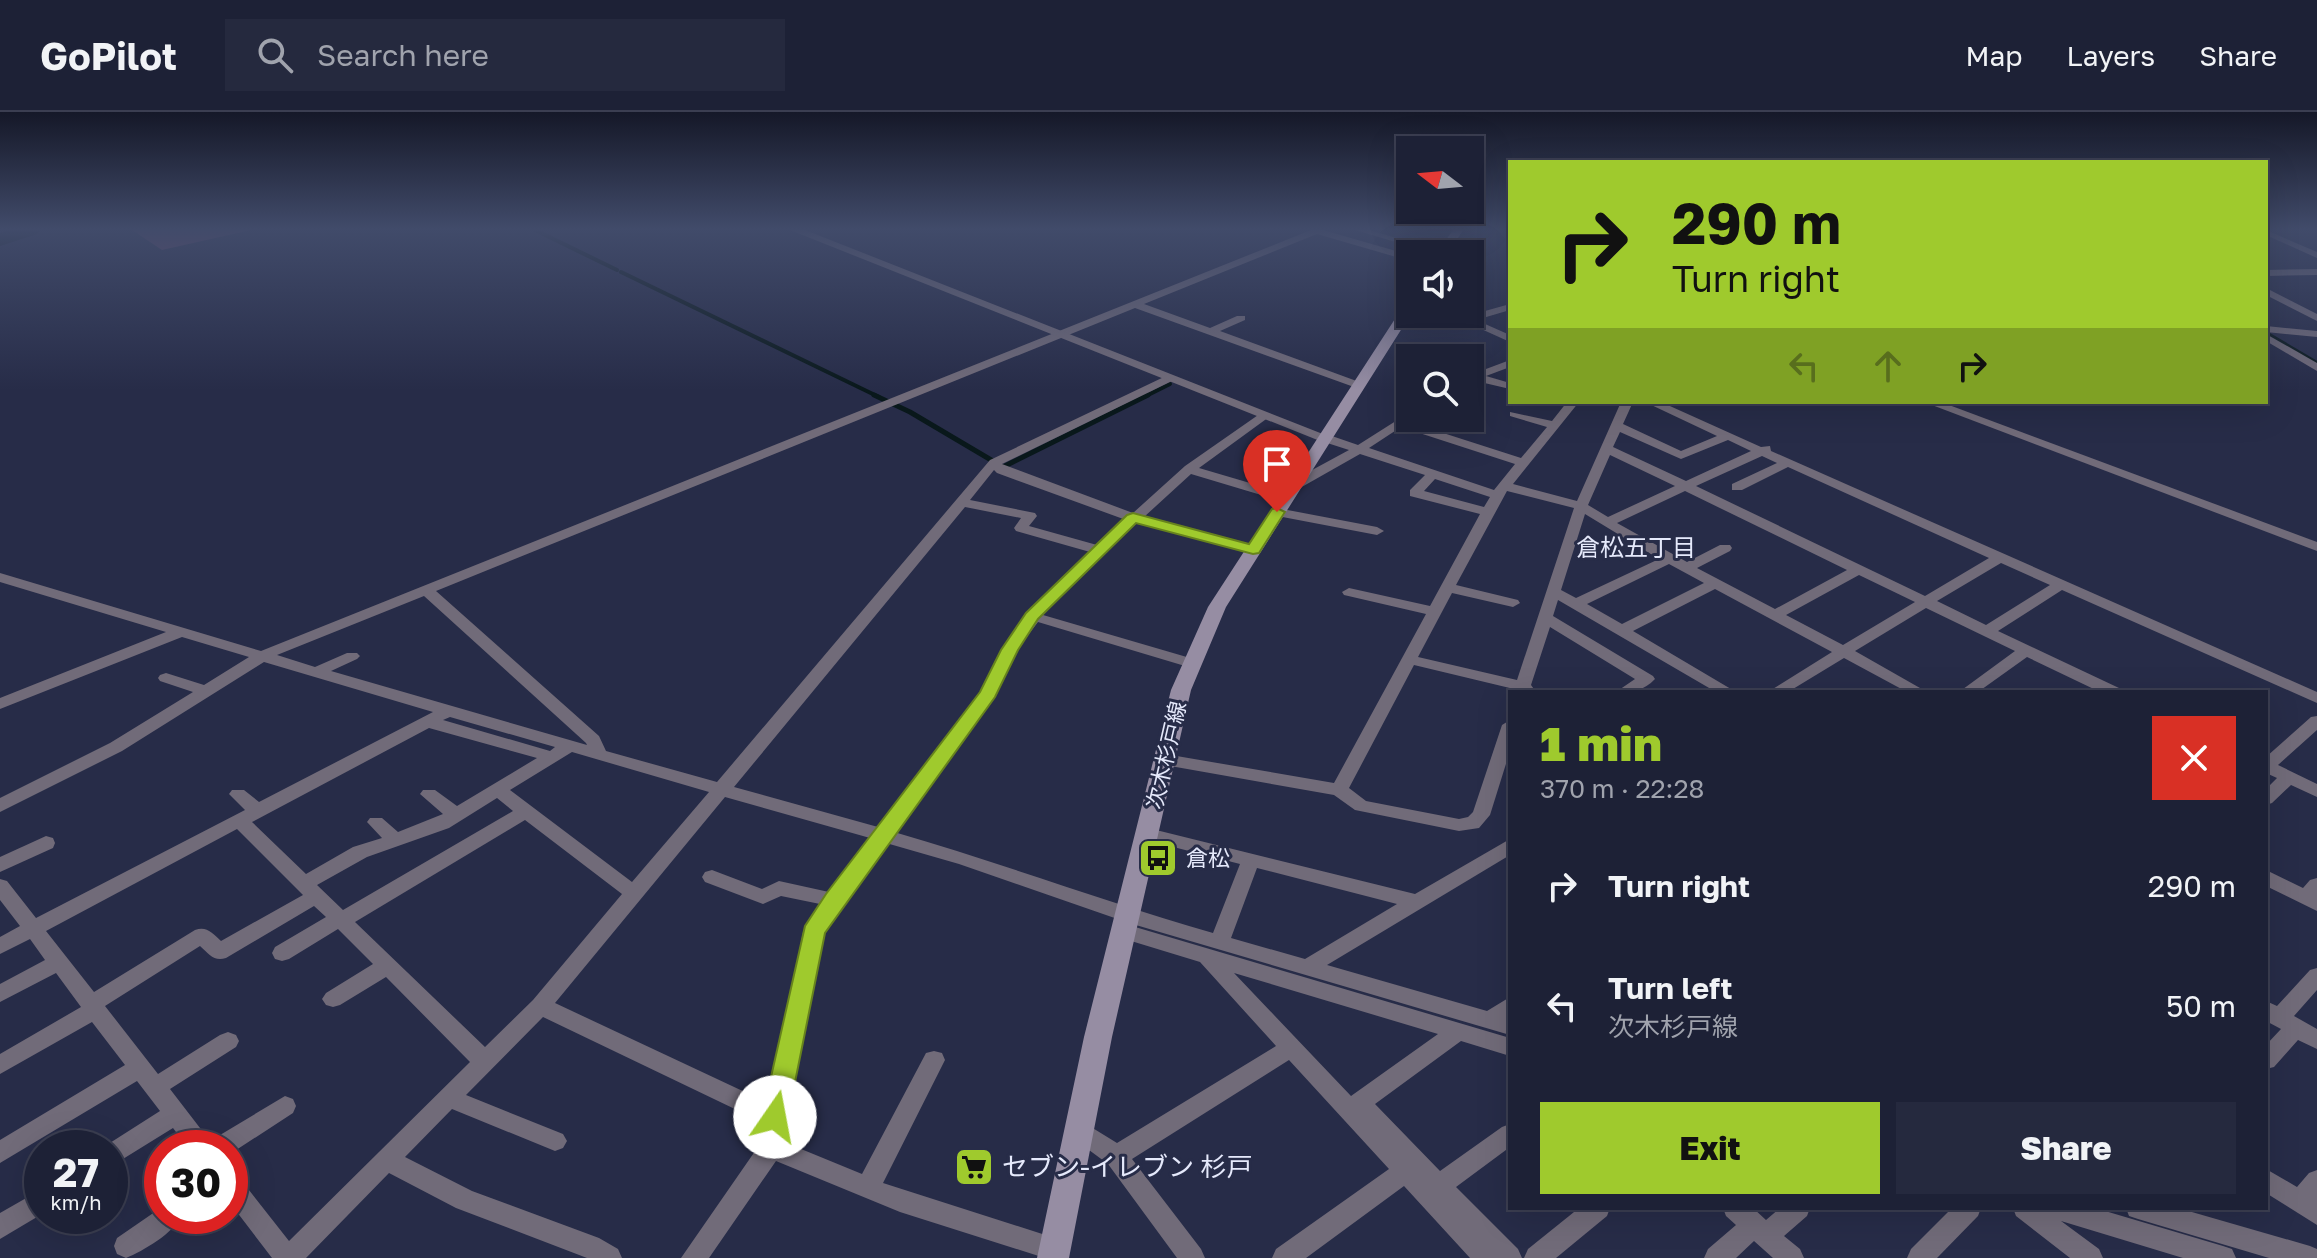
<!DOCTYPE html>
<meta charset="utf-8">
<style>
:root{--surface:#1d2136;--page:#25293e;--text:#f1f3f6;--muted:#a0a3ad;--line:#3b3e51;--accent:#9fca2d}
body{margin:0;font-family:"Golos Text","Noto Sans JP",sans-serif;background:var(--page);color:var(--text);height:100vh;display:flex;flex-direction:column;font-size:30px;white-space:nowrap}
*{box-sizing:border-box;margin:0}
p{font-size:26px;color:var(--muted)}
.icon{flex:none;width:44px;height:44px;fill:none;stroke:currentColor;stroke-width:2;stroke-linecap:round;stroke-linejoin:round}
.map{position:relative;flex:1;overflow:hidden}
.drawer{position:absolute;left:1508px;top:578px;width:760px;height:520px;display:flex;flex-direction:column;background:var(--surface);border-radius:0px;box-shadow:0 8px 32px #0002,0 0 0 2px var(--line)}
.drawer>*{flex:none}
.top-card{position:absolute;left:1508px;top:48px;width:760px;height:244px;border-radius:0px;box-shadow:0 8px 32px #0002,0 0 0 2px var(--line);background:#9fca2d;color:#111;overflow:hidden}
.needle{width:52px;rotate:286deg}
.fabs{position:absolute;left:1396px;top:24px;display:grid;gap:16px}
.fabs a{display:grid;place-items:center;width:88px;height:88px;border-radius:0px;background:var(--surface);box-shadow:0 8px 32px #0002,0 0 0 2px var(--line);font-size:40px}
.speed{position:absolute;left:24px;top:1018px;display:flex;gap:16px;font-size:40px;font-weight:700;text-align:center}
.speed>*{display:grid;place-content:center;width:104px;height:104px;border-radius:50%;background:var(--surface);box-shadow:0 8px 32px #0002,0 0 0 2px var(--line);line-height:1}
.speed small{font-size:20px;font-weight:400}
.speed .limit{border:12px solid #d22;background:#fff;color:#111}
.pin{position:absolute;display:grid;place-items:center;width:68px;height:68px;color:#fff;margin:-82px -34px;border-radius:50% 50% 50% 0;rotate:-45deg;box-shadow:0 0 8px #0007}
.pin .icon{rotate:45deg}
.me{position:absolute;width:88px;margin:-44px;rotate:12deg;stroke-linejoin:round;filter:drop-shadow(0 0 6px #0008)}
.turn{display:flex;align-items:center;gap:28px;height:168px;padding:0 32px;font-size:36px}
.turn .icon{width:104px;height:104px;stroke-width:2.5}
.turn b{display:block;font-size:56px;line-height:68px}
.lanes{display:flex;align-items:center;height:76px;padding:0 32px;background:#0003;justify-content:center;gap:40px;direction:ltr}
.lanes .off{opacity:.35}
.round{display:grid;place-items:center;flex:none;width:84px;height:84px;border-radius:0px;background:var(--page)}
.summary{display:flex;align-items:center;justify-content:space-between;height:136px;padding:0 32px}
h1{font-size:48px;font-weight:800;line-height:60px;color:var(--accent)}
.button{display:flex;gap:16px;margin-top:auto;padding:16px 32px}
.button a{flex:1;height:92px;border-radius:0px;background:var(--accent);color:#111;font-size:32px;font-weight:800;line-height:92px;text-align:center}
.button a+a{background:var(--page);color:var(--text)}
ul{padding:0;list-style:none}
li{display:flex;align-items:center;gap:24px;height:120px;padding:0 32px}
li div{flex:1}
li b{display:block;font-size:30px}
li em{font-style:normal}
header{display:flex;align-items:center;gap:48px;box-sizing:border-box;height:112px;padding:0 40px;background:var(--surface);border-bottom:2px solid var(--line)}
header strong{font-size:38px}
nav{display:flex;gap:44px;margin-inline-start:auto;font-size:28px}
.search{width:560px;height:72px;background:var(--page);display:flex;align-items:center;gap:20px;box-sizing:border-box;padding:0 28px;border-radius:0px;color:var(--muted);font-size:30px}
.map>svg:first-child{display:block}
.green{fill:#73476a}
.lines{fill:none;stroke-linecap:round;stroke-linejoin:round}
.stream-far1{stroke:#09181b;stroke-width:4}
.stream{stroke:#09181b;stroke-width:5}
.river{fill:#09181b;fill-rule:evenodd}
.minor{fill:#716b79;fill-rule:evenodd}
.tertiary{fill:#716b79;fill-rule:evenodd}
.secondary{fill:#968da3;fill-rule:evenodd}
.route{fill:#9fca2d;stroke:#67831d;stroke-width:2}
.labels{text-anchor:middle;stroke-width:6;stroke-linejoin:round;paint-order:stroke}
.street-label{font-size:22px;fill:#e5e9fb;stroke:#272c48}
.poi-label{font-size:22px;fill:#e5e9fb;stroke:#272c48;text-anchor:start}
.neighbourhood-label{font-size:24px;fill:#e5e9fb;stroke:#272c48}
.near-poi-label{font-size:26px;fill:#e5e9fb;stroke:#272c48;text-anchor:start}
</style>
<header>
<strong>GoPilot</strong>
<div class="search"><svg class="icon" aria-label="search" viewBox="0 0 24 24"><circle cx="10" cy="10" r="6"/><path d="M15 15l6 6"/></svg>Search here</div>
<nav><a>Map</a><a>Layers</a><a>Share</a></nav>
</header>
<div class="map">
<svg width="2317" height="1146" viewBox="0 0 2317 1146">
<rect width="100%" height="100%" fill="#272c48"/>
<path class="green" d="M 132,118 L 251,118 L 162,138 Z"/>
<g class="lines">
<g class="stream-far1">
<path d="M 535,118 L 617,158"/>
<path d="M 621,160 L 879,285"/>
<path d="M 2266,221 L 2317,251"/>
<path d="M 1144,285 L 1170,272"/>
</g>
<path class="stream" d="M 874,283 L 910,300 L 1003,355 L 1148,283"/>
<path class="river" d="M 10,118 L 40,118 L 37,122 L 0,134 L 0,121 Z"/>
<g class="minor">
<path d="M 1311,118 L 1323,118 L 1410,143 L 1410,149 L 1317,122 L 1144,192 L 1210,216 L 1237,204 L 1245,204 L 1245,208 L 1220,219 L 1362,271 L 1362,275 L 1354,275 L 1135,196 L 436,479 L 599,624 L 606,639 L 717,670 L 990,348 L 1166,264 L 1174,264 L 1174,268 L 1002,352 L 1133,401 L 1185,354 L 1261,301 L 1269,301 L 1269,305 L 1199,356 L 1291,383 L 1291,389 L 1281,389 L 1191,362 L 1144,405 L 1258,435 L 1260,438 L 1258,441 L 1253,442 L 1137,411 L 1055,487 L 1043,503 L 1197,548 L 1199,551 L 1197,554 L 1185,554 L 1038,510 L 1016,539 L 995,585 L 894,720 C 1001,751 1106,790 1213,821 L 1240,752 L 1142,727 L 1139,722 L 1142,717 L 1148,716 L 1415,782 L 1510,727 L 1510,743 L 1327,853 L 1487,899 L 1510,885 L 1510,923 L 1129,811 L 959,752 L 886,731 L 840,793 L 823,821 L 784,1030 L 862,1062 L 926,941 L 934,939 L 942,941 L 945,948 L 883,1071 L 1064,1129 L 1067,1137 L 1064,1145 L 1045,1146 L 900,1100 L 776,1049 L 709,1146 L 681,1146 L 760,1032 L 764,1011 L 543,905 L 466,983 L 563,1022 L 567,1029 L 563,1036 L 555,1039 L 452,997 L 405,1045 L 472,1079 L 599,1126 L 618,1137 L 622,1146 L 587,1146 L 456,1096 L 389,1061 L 306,1146 L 272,1146 L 230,1091 L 230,1061 L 238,1064 L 289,1129 L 470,950 L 386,865 L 340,893 L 333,895 L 326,893 L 322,887 L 326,881 L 373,852 L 338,817 L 289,847 L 282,849 L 275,847 L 272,841 L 275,835 L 326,805 L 314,794 L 226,846 C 214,850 209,842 200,834 L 105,894 L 158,962 L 220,923 L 228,920 L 236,923 L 239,929 L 236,935 L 170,977 L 210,1029 L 285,984 L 293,987 L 296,994 L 293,1001 L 230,1042 L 230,1036 L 188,1036 L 173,1016 L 110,1055 L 110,1036 L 102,1036 L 160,999 L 137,969 L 0,1051 L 0,1028 L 125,953 L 92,910 L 0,962 L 0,942 L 81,895 L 56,861 L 0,890 L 0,872 L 45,848 L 30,827 L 0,842 L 0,825 L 20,814 L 0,788 L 0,767 L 7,769 L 36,806 L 245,698 L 229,682 L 232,678 L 244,678 L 259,690 L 433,600 L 264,550 L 122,639 L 0,700 L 0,686 L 110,631 L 193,580 L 160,569 L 158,566 L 160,563 L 166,561 L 204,573 L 249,545 L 182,525 L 0,597 L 0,586 L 166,520 L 0,470 L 0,461 L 261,539 ZM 994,358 L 997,361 L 1126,408 L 1097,433 L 1029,414 L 1037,404 L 1035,401 L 970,388 ZM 965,395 L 1021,406 L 1014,416 L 1016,419 L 1090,440 L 1027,501 L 1001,538 L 981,580 L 878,715 L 734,675 ZM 424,484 L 586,631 L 587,633 L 331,559 L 357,547 L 360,544 L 357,541 L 347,541 L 315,555 L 277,543 ZM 450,605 L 555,635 L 550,639 L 443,608 ZM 429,616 L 537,646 L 457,694 L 435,678 L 423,678 L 420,682 L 443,702 L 398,720 L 382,706 L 370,706 L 367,710 L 382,726 L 353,735 L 306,762 L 252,710 ZM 572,640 L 709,680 L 632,770 L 510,678 ZM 725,685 L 870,726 L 829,780 L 779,769 L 762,777 L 712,758 L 705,760 L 702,765 L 705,770 L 763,792 L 781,784 L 820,792 L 803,820 L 768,991 L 555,891 ZM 497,686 L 513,699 L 343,798 L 317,773 L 367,745 L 449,716 ZM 525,708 L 622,782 L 533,888 L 485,935 L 355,810 ZM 237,717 L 303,783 L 221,829 C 212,821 207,814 195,818 L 94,880 L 46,819 ZM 1257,756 L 1397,792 L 1305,847 L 1231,826 Z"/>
<path d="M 1355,118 L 1369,118 L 1448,141 L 1436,142 Z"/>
<path d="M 2266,118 L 2317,140 L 2317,146 L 2266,123 Z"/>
<path d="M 2317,157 L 2317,163 L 2266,164 L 2266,158 Z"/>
<path d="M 2266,176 L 2317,202 L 2317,209 L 2266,183 Z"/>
<path d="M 1510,192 L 1510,198 L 1476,208 L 1510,223 L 1510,230 L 1448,202 L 1467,204 Z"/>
<path d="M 2266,214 L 2317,219 L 2317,225 L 2266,220 Z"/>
<path d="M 2266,222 L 2317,251 L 2317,259 L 2266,229 Z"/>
<path d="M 1510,248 L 1510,255 L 1486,264 L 1510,271 L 1510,277 L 1476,269 L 1470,270 L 1470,263 Z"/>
<path d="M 1567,290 L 1579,290 L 1513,372 L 1577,389 L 1621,290 L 1633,290 L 1623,312 L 1681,339 L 1717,324 L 1645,290 L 1661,290 L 1761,335 L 1770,334 L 1771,339 L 2317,580 L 2317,591 L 2062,478 L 1998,519 L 2119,576 L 2121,580 L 2100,580 L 2027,545 L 1978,580 L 1959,580 L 2015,539 L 1926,496 L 1855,539 L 1927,580 L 1907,580 L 1844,546 L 1788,580 L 1768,580 L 1832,540 L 1715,477 L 1633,519 L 1736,580 L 1716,580 L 1558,488 L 1553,504 L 1653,564 L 1655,567 C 1644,579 1632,580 1616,580 L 1635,567 L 1550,515 L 1531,573 L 1536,580 L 1513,580 L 1514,577 L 1414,553 L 1349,676 L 1366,689 L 1459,707 L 1468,705 L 1473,700 L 1502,613 L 1510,608 L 1510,639 L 1490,703 L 1479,716 L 1459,719 L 1355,698 L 1334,683 L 1159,652 L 1156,648 L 1159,644 L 1165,642 L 1334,671 L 1426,502 L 1344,483 L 1342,480 L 1349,476 L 1430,494 L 1480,402 L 1410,384 L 1410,378 L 1425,363 L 1360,342 L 1300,376 L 1290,376 L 1290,370 L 1349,338 L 1321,329 L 1321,323 L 1329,323 L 1358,333 L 1410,300 L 1410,306 L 1414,306 L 1409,310 L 1521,346 L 1547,315 L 1510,304 L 1510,300 L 1552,309 ZM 1401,315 L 1515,352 L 1494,378 L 1369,336 ZM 1620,320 L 1681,347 L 1728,328 L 1751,339 L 1686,369 L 1613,335 ZM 1610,343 L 1675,374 L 1608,405 L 1588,393 ZM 1762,344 L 1777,351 L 1732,372 L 1732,378 L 1742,378 L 1788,355 L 1989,446 L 1925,484 L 1696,374 ZM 1435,367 L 1490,385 L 1484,395 L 1424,379 ZM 1507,379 L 1574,396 L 1517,568 L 1418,545 L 1452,481 L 1513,495 L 1520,491 L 1518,488 L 1456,473 ZM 1685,379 L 1847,458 L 1775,497 L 1697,456 L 1730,439 L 1732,436 L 1730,433 L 1720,433 L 1687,450 L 1617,411 ZM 1585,402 L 1659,447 L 1576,486 L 1561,478 ZM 2001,451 L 2050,473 L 1986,513 L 1937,489 ZM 1669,452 L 1704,471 L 1622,512 L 1587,492 ZM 1859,463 L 1915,490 L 1843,533 L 1786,503 Z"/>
<path d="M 1924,290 L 1941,290 L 2317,430 L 2317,439 Z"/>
<path d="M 1277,396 L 1377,415 L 1384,419 L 1377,423 L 1272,403 L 1272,397 Z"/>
<path d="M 2317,604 L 2317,618 L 2278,653 L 2317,672 L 2317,685 L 2291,673 L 2272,691 L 2266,693 L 2266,677 L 2277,666 L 2266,661 L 2266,645 L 2311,605 Z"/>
<path d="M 46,724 L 53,726 L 55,731 L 53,736 L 0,760 L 0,745 Z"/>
<path d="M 2266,758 L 2303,776 L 2310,768 L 2317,766 L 2317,799 L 2266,774 Z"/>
<path d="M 1125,812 L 1510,926 L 1510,944 L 1461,929 L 1375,992 L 1440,1059 L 1502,1015 L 1510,1012 L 1510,1035 L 1456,1075 L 1518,1137 L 1522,1146 L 1470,1146 L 1404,1074 L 1306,1146 L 1272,1146 L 1276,1137 L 1389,1057 L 1289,948 L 1132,1047 L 1201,1137 L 1205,1146 L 1177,1146 L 1108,1052 L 1070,1024 L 1066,1017 L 1070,1010 L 1078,1007 L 1117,1031 L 1276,934 L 1200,850 L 1118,825 L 1115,820 L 1118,815 ZM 1234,861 L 1438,922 L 1351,984 Z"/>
<path d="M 2317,856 L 2317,878 L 2294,904 L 2317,917 L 2317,937 L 2298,928 L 2274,955 L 2266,957 L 2266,933 L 2281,917 L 2266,909 L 2266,889 L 2277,894 L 2310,858 Z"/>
<path d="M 2266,1057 L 2297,1075 L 2309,1061 L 2317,1058 L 2317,1113 L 2266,1081 Z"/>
<path d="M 42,1077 L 42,1102 L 0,1127 L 0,1101 Z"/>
<path d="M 162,1095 L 162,1104 L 181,1104 C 174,1121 143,1139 126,1146 L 117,1142 L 114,1134 L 117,1126 Z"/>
<path d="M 1579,1096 L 1610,1096 L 1607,1104 L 1556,1146 L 1524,1146 L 1528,1137 Z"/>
<path d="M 1723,1096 L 1753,1096 L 1766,1108 L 1780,1096 L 1810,1096 L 1807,1104 L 1784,1124 L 1800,1137 L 1804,1146 L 1773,1146 L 1754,1129 L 1736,1146 L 1704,1146 L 1708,1137 L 1736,1113 L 1726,1104 Z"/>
<path d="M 1952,1096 L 1981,1096 L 1978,1104 L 1937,1146 L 1907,1146 L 1911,1137 Z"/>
<path d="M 2013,1096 L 2095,1096 L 2223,1134 L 2232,1137 L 2236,1146 L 2183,1146 L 2061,1109 L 2099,1137 L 2103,1146 L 2070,1146 L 2016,1104 Z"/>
<path d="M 2126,1096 L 2178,1096 L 2310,1134 L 2317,1137 L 2317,1146 L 2269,1146 L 2138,1107 L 2129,1104 Z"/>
</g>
<path class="tertiary" d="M 790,118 L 805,118 L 1333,326 L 1325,331 L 1320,329 Z"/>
<g class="secondary">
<path d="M 1453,118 L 1463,118 L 1448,142 L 1436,142 Z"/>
<path d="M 1410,189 L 1411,202 L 1226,495 L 1191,578 L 1112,925 L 1069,1146 L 1037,1146 L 1084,925 L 1171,578 L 1208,495 L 1404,193 Z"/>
</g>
</g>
<linearGradient id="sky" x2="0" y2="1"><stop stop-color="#151828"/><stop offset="0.42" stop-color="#414b6a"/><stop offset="1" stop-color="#414b6a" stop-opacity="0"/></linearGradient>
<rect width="2317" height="278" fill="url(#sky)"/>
<path class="route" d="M 1277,396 L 1285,400 L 1259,441 L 1253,442 L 1136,411 L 1038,507 L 1018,538 L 995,585 L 825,821 L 788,1005 L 785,1013 L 775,1016 L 766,1013 L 762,1005 L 805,814 L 826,782 L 980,580 L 1001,538 L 1026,501 L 1127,403 L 1133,401 L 1249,432 L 1272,397 Z"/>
<defs>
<g id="bus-square" transform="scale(2)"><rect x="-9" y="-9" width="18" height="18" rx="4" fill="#9fca2d" stroke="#272c48"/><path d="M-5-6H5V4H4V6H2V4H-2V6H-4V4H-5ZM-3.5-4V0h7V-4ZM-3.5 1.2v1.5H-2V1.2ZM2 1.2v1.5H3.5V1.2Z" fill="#111"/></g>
<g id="supermarket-square" transform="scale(2)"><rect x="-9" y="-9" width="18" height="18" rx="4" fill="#9fca2d" stroke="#272c48"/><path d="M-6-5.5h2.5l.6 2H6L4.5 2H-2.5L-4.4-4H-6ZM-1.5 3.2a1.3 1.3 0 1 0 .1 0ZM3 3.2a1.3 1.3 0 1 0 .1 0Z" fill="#111"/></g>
</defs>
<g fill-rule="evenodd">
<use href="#bus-square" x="1158" y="746"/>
<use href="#supermarket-square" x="974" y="1055"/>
</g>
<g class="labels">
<g class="street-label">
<text transform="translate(1166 643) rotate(-77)" y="8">次木杉戸線</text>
</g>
<g class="poi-label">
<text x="1186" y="754">倉松</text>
</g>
<g class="neighbourhood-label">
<text x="1636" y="444">倉松五丁目</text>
</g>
<g class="near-poi-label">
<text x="1002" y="1064">セブン-イレブン 杉戸</text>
</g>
</g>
</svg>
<div class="fabs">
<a><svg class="needle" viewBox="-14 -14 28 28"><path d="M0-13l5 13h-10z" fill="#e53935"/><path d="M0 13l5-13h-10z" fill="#a0a3ad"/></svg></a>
<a><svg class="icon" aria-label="sound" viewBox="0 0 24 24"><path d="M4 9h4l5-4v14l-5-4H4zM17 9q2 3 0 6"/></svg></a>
<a><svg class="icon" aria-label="search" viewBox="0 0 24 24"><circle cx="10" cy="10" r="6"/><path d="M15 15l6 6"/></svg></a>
</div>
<div class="speed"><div>27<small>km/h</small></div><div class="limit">30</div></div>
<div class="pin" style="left:1277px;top:400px;background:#d93025"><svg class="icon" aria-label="arrive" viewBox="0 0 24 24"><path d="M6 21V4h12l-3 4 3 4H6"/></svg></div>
<svg class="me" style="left:775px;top:1005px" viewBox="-20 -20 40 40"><circle r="19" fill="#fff"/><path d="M0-13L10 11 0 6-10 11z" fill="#9fca2d"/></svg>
<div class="top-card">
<div class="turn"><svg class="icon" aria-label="right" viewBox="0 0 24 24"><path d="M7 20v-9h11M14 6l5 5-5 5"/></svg><div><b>290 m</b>Turn right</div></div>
<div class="lanes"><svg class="icon off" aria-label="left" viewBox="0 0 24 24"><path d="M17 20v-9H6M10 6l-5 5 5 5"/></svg><svg class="icon off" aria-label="ahead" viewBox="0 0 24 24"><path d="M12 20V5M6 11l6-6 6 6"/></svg><svg class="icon" aria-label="right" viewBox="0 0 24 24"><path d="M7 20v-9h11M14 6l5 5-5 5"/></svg></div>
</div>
<section class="drawer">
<div class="summary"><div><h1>1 min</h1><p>370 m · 22:28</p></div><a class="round" style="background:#d93025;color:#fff"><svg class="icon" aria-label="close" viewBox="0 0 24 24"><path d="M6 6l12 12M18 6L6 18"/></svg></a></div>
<ul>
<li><svg class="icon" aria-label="right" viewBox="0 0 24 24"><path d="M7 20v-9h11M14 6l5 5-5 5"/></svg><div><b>Turn right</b></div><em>290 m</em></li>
<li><svg class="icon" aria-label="left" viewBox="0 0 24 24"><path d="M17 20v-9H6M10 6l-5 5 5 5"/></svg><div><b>Turn left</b><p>次木杉戸線</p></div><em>50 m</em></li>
</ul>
<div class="button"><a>Exit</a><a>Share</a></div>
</section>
</div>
